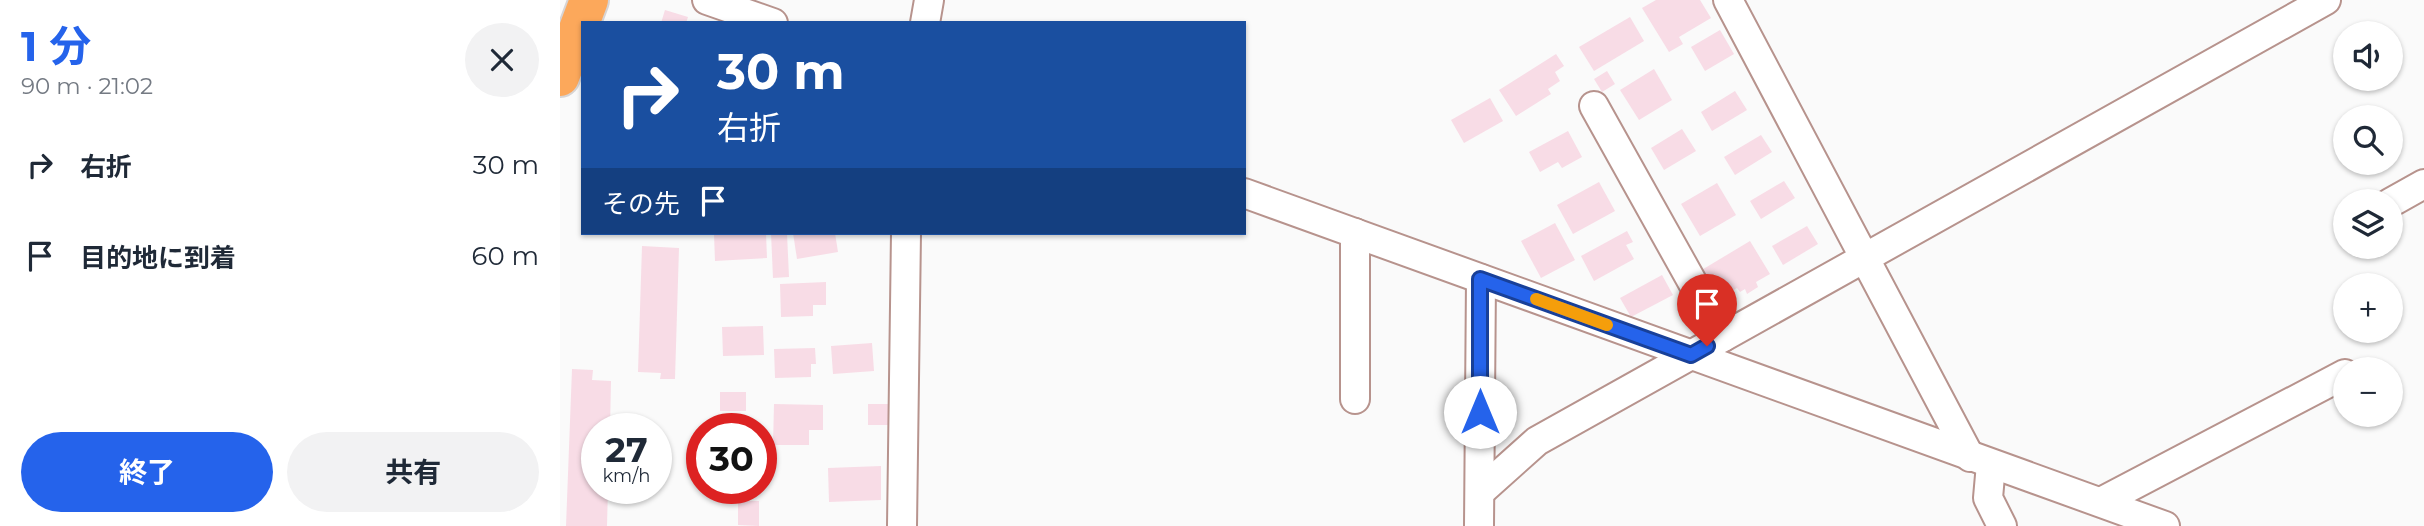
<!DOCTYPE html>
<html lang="ja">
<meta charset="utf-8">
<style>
:root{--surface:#fff;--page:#f2f2f3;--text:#1f2937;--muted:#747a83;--accent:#2563eb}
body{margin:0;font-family:Montserrat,"Noto Sans JP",sans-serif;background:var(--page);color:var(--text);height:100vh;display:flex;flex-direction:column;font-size:26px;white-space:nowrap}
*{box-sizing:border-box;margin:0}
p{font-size:23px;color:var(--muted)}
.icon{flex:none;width:38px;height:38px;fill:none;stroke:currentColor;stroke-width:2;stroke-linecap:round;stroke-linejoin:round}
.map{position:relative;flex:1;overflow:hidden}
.sheet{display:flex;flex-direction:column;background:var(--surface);width:560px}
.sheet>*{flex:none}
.hud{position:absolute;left:21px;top:21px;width:665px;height:214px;border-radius:0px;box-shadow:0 2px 5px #0004;background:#1a4fa0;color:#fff;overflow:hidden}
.buttons{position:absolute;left:1773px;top:21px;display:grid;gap:14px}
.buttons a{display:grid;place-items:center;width:70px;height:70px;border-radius:50%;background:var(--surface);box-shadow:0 2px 5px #0004;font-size:35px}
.speed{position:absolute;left:21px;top:413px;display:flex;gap:14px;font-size:35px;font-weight:700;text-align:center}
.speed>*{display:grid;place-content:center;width:91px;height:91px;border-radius:50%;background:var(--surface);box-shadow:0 2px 5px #0004;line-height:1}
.speed small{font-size:18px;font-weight:400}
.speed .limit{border:10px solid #d22;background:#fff;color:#111}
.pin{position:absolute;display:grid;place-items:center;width:60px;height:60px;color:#fff;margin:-72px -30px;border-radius:50% 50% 50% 0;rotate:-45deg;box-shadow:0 0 7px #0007}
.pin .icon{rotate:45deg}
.me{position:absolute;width:77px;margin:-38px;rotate:0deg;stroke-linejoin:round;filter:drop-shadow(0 0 5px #0008)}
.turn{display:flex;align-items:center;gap:24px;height:147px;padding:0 21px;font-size:32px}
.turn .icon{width:91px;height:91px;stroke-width:2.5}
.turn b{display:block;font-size:49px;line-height:60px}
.then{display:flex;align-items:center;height:66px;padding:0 21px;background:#0003;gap:14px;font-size:26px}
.round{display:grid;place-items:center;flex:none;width:74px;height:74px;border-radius:37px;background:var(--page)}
.headline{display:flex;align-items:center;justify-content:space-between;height:119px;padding:0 21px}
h1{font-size:42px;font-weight:700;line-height:52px;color:var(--accent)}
.action{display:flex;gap:14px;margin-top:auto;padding:14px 21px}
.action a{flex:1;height:80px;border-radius:42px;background:var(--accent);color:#fff;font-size:28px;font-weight:700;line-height:80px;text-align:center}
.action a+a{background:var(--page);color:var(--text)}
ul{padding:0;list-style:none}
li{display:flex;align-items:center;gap:21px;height:91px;padding:0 21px}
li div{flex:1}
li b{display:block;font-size:26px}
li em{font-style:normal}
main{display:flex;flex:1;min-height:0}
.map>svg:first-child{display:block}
.building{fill:#f8dce6}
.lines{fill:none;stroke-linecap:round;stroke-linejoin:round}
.street-casing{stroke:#b7938d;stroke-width:32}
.highway-casing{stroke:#d7d4d4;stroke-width:42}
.street{stroke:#fff;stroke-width:28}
.highway{stroke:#fca85b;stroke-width:38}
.route-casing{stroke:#184099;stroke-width:18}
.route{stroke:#2563eb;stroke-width:12}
.slow{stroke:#f59e0b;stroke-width:12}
</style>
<main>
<section class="sheet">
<div class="headline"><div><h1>1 分</h1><p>90 m · 21:02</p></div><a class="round"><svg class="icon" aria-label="close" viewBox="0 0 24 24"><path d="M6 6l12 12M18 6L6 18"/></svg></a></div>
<ul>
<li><svg class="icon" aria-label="right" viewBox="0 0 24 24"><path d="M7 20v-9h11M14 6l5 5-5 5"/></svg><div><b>右折</b></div><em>30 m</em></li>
<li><svg class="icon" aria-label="arrive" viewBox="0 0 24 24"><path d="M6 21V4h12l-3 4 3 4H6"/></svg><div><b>目的地に到着</b></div><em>60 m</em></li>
</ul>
<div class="action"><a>終了</a><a>共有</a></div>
</section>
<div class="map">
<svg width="1864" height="526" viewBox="0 0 1864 526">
<rect width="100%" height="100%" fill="#fafafa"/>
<g class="building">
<path d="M 1096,0 L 1140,0 L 1151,18 L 1119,37 L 1123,44 L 1109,52 L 1082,8 Z"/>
<path d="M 105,10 L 128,17 L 126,23 L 101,23 Z"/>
<path d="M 1070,17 L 1084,41 L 1034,71 L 1019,47 Z"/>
<path d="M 1160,30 L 1174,54 L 1145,71 L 1131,47 Z"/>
<path d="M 996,54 L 1004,66 L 995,72 L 1000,81 L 988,89 L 991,94 L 956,116 L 939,90 Z"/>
<path d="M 1094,69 L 1112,100 L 1079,120 L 1060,90 Z"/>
<path d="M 1047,71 L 1055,84 L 1042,92 L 1034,79 Z"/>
<path d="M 1175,91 L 1187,110 L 1152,131 L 1141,112 Z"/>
<path d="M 930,98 L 943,121 L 904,143 L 891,120 Z"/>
<path d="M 1122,129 L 1136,151 L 1104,170 L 1091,148 Z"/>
<path d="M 1008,131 L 1022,157 L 1002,168 L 998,162 L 980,172 L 969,152 Z"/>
<path d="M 1201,135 L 1212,152 L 1175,175 L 1164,157 Z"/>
<path d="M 1224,181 L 1235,198 L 1201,219 L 1190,201 Z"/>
<path d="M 1039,182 L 1055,211 L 1013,234 L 997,205 Z"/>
<path d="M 1157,183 L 1176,215 L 1140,236 L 1121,204 Z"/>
<path d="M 995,223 L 1015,260 L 981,278 L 961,241 Z"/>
<path d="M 1247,226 L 1258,244 L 1223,265 L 1212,246 Z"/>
<path d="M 1067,231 L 1073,242 L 1066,245 L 1074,259 L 1034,281 L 1021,256 Z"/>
<path d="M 206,233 L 207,258 L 155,261 L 154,234 Z"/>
<path d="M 211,233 L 227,233 L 229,277 L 213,278 Z"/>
<path d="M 233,233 L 275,233 L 278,252 L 237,259 Z"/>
<path d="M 1190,241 L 1210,274 L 1196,282 L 1198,287 L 1187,294 L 1185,289 L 1180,292 L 1177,288 L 1157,300 L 1140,271 Z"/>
<path d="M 82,246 L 119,248 L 115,379 L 100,379 L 101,373 L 78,372 Z"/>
<path d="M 1102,275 L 1113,295 L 1071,317 L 1060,298 Z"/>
<path d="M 266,282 L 266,305 L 253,305 L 253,316 L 221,317 L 220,284 Z"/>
<path d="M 203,326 L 204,355 L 163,356 L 162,327 Z"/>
<path d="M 312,343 L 314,371 L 273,374 L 271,346 Z"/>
<path d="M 255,348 L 256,364 L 251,364 L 251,377 L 215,378 L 214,349 Z"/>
<path d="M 12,369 L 33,370 L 32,380 L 51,381 L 50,429 L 37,429 L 37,488 L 48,488 L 47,526 L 6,526 Z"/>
<rect x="160" y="392" width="26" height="19"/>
<path d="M 214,404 L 263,405 L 263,430 L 249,430 L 249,445 L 213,445 Z"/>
<rect x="308" y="404" width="20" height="21"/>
<path d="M 321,466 L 321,500 L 269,502 L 268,468 Z"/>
<path d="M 178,501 L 199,501 L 199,526 L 178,525 Z"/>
</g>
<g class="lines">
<g class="street-casing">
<g id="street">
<path d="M 147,0 L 213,23"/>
<path d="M 1168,0 L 1410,457"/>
<path d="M 365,23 L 369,0"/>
<path d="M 1034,106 L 1163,337"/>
<path d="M 684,193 L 1605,526"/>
<path d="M 1830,203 L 1864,184"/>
<path d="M 795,399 L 795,233"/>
<path d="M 1431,464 L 1428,498 L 1442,526"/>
<path d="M 920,492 L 977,441 L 1766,0"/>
<path d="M 1541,502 L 1785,374"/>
<path d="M 342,526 L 346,233"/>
<path d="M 919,526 L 921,279"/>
</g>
</g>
<g class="highway-casing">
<path id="highway" d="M 0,77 L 29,0"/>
</g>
<use href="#street" class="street"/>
<use href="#highway" class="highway"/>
</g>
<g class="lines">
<g class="route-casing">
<path id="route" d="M 920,412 L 920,279 L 1131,355 L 1147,346"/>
</g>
<use href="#route" class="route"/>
<path class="slow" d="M 976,299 L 1047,325"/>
</g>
</svg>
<div class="buttons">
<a><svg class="icon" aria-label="sound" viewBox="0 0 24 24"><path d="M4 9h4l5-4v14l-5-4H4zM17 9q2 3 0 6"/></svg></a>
<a><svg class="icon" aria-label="search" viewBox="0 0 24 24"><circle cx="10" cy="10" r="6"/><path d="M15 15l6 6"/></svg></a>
<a><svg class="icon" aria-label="layers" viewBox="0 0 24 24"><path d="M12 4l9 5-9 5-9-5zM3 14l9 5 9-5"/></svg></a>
<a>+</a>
<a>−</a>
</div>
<div class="speed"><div>27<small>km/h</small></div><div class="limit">30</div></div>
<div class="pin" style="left:1147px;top:346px;background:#d93025"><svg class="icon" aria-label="arrive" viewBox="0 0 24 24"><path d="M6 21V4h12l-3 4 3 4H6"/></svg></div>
<svg class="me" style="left:920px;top:412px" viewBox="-20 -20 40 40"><circle r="19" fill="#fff"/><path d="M0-13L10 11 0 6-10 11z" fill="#2563eb"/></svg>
<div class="hud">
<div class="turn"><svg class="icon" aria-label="right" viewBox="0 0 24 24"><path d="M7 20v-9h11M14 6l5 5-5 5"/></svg><div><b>30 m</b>右折</div></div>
<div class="then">その先<svg class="icon" aria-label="arrive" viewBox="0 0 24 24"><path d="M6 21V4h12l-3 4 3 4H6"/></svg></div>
</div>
</div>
</main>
